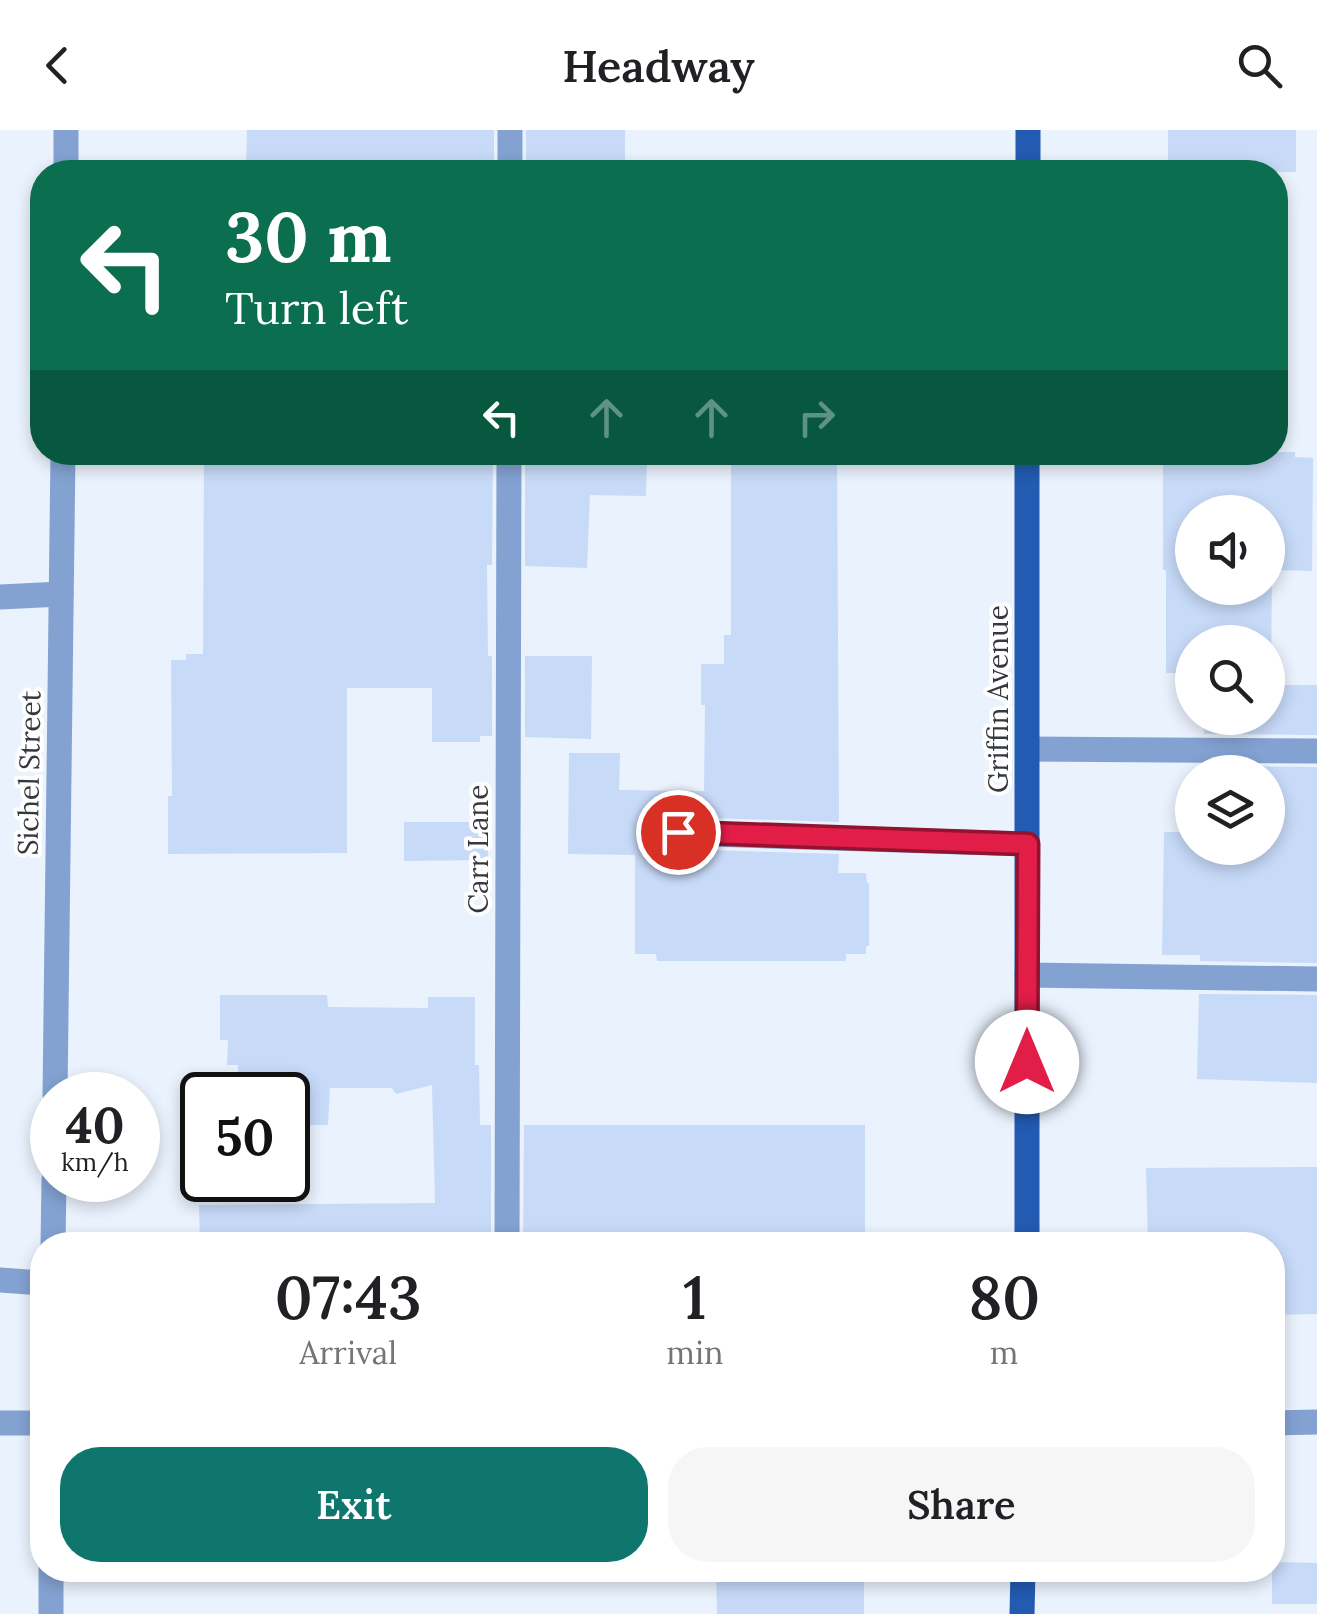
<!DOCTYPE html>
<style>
:root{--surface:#fff;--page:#f6f6f6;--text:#202124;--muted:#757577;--accent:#0f766e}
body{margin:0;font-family:Lora,serif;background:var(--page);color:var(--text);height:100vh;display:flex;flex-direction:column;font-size:38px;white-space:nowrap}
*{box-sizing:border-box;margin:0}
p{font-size:32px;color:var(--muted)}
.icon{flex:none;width:55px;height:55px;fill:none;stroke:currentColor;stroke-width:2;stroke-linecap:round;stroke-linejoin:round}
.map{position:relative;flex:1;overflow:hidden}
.sheet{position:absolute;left:30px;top:1102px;width:1255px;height:350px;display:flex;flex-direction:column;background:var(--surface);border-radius:40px;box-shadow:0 5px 15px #0003}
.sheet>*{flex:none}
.top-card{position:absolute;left:30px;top:30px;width:1258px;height:305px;border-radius:40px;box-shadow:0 5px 15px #0003;background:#0b6e4f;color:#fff;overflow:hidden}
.tools{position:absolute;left:1175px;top:365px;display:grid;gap:20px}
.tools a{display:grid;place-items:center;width:110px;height:110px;border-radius:50%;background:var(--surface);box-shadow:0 5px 15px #0003;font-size:50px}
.speed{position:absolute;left:30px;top:942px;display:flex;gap:20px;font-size:50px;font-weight:700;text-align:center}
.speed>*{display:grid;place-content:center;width:130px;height:130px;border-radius:50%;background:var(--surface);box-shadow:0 5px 15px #0003;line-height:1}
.speed small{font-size:25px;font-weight:400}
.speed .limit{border:5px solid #111;border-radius:15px;background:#fff;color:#111}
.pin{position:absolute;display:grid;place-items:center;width:85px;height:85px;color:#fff;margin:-42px;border:5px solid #fff;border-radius:50%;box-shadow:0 2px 10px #0007}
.me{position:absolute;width:110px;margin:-55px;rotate:0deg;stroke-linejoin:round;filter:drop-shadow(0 0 8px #0008)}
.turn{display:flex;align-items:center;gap:35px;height:210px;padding:0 30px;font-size:45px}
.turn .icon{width:130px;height:130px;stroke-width:2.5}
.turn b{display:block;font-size:70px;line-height:85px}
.lanes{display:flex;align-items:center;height:95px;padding:0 30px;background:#0003;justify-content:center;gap:50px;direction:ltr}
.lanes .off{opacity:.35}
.eta{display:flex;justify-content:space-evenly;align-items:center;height:170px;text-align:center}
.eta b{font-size:60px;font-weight:600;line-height:70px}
.cta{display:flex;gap:20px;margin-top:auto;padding:20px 30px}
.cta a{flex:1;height:115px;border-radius:40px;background:var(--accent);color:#fff;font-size:40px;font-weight:600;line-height:115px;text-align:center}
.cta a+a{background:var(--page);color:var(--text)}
header{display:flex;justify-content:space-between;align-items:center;height:130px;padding:0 30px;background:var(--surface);font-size:45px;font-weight:600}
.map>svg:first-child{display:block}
.building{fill:#c7daf8;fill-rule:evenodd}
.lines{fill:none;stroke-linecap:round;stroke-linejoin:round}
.minor{stroke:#83a2d2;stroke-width:25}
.major{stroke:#225bb1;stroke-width:25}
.route-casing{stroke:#92132f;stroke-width:25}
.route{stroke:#e11d48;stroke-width:18}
.labels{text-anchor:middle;stroke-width:8;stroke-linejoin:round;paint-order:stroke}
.street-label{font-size:28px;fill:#35383d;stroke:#fefefe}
</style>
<header><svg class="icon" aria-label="back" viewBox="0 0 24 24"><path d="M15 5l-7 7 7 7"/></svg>Headway<svg class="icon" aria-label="search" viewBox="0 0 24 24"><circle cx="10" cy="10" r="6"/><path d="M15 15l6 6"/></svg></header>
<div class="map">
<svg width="1317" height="1484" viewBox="0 0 1317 1484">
<rect width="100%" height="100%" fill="#eaf2fd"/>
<g class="building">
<path d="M 247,0 L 494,0 L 494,42 L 246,42 Z"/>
<rect x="526" y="0" width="99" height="42"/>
<rect x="1168" y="0" width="128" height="42"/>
<path d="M 204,322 L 493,322 L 492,435 L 487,435 L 488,526 L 492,526 L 492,606 L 480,606 L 480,612 L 432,612 L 432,558 L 347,558 L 347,723 L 168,724 L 168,666 L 172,666 L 171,530 L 186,530 L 186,524 L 203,524 Z"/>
<path d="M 525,322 L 647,322 L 646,366 L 590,365 L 587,438 L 525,436 Z"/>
<path d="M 731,322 L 837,322 L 839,692 L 678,687 L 664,694 L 661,703 L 668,716 L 676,719 L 839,724 L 838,743 L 866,743 L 867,753 L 869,753 L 869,816 L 866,816 L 866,824 L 846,824 L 846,831 L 657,831 L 656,824 L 635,824 L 635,725 L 568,724 L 569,623 L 620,623 L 619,660 L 704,661 L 705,575 L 701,575 L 701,534 L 724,534 L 724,505 L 731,505 Z"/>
<path d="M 1163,322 L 1295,322 L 1295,327 L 1313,328 L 1312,441 L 1272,440 L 1271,555 L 1317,555 L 1317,605 L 1204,604 L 1203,588 L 1268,588 L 1268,512 L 1192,512 L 1192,543 L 1166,543 L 1166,440 L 1163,440 ZM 1192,382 L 1268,382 L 1268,458 L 1192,458 Z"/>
<path d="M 525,526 L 592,526 L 591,609 L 525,607 Z"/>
<path d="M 1205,636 L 1317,637 L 1317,833 L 1200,831 L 1200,825 L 1162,825 L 1164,702 L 1192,702 L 1192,718 L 1268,718 L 1268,642 L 1206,642 Z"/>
<path d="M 404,692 L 488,692 L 488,730 L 404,731 Z"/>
<path d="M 1199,864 L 1317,865 L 1317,953 L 1197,949 Z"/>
<path d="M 220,865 L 327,865 L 328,877 L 428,878 L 428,867 L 475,867 L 475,935 L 479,935 L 480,995 L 491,995 L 491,1115 L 200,1115 L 199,1075 L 435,1073 L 432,955 L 396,964 L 392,958 L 330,958 L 328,995 L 288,995 L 288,965 L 237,965 L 238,935 L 227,935 L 228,910 L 220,910 Z"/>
<path d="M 524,995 L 865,995 L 865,1115 L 523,1115 Z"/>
<path d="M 1317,1037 L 1317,1184 L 1272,1185 L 1272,1115 L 1148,1115 L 1146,1038 Z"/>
<path d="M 1272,1432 L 1317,1433 L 1317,1474 L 1272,1474 Z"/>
<path d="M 716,1440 L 864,1440 L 864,1484 L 717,1484 Z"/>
</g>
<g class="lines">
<g class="minor">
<path d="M 66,42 L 66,0"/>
<path d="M 510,42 L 510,0"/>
<path d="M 0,467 L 61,464"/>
<path d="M 1028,619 L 1317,621"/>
<path d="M 677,703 L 1027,714"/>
<path d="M 1027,845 L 1317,849"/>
<path d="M 55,965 L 63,322"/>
<path d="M 53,1115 L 54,1050"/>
<path d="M 507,1115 L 509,322"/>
<path d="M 0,1150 L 42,1153"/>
<path d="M 0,1293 L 42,1293"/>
<path d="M 1272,1293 L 1317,1292"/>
<path d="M 51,1440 L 51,1484"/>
</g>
<g class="major">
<path d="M 1028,0 L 1028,42"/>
<path d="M 1027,1115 L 1027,322"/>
<path d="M 1022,1484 L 1023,1440"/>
</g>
</g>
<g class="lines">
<g class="route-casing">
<path id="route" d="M 678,702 L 1028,714 L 1027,932"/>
</g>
<use href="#route" class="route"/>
</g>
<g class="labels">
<g class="street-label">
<text transform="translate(998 569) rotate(-90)" y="10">Griffin Avenue</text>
<text transform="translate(29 643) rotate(-89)" y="10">Sichel Street</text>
<text transform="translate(478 719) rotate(-90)" y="10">Carr Lane</text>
</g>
</g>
</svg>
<div class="tools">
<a><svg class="icon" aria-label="sound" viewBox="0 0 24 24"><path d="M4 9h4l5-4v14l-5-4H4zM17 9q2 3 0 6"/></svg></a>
<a><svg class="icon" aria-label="search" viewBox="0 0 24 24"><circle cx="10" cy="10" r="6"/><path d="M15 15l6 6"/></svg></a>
<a><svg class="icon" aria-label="layers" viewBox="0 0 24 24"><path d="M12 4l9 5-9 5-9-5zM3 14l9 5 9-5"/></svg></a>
</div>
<div class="speed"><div>40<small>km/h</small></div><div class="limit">50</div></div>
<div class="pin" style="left:678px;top:702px;background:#d93025"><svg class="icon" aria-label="arrive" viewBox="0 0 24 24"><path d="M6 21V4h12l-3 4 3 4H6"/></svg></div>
<svg class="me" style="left:1027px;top:932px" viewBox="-20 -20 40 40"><circle r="19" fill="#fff"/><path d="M0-13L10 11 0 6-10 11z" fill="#e11d48"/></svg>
<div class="top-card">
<div class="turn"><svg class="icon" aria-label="left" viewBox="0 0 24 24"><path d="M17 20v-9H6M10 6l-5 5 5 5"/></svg><div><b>30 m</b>Turn left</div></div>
<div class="lanes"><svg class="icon" aria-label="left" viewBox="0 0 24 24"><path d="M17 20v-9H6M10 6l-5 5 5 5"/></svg><svg class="icon off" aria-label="ahead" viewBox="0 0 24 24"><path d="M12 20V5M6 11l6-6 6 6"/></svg><svg class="icon off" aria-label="ahead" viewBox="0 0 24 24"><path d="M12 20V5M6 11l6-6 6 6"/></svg><svg class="icon off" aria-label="right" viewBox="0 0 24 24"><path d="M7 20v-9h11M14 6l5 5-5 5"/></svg></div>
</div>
<section class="sheet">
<div class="eta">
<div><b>07:43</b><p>Arrival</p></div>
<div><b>1</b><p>min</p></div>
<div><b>80</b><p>m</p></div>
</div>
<div class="cta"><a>Exit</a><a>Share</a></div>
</section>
</div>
